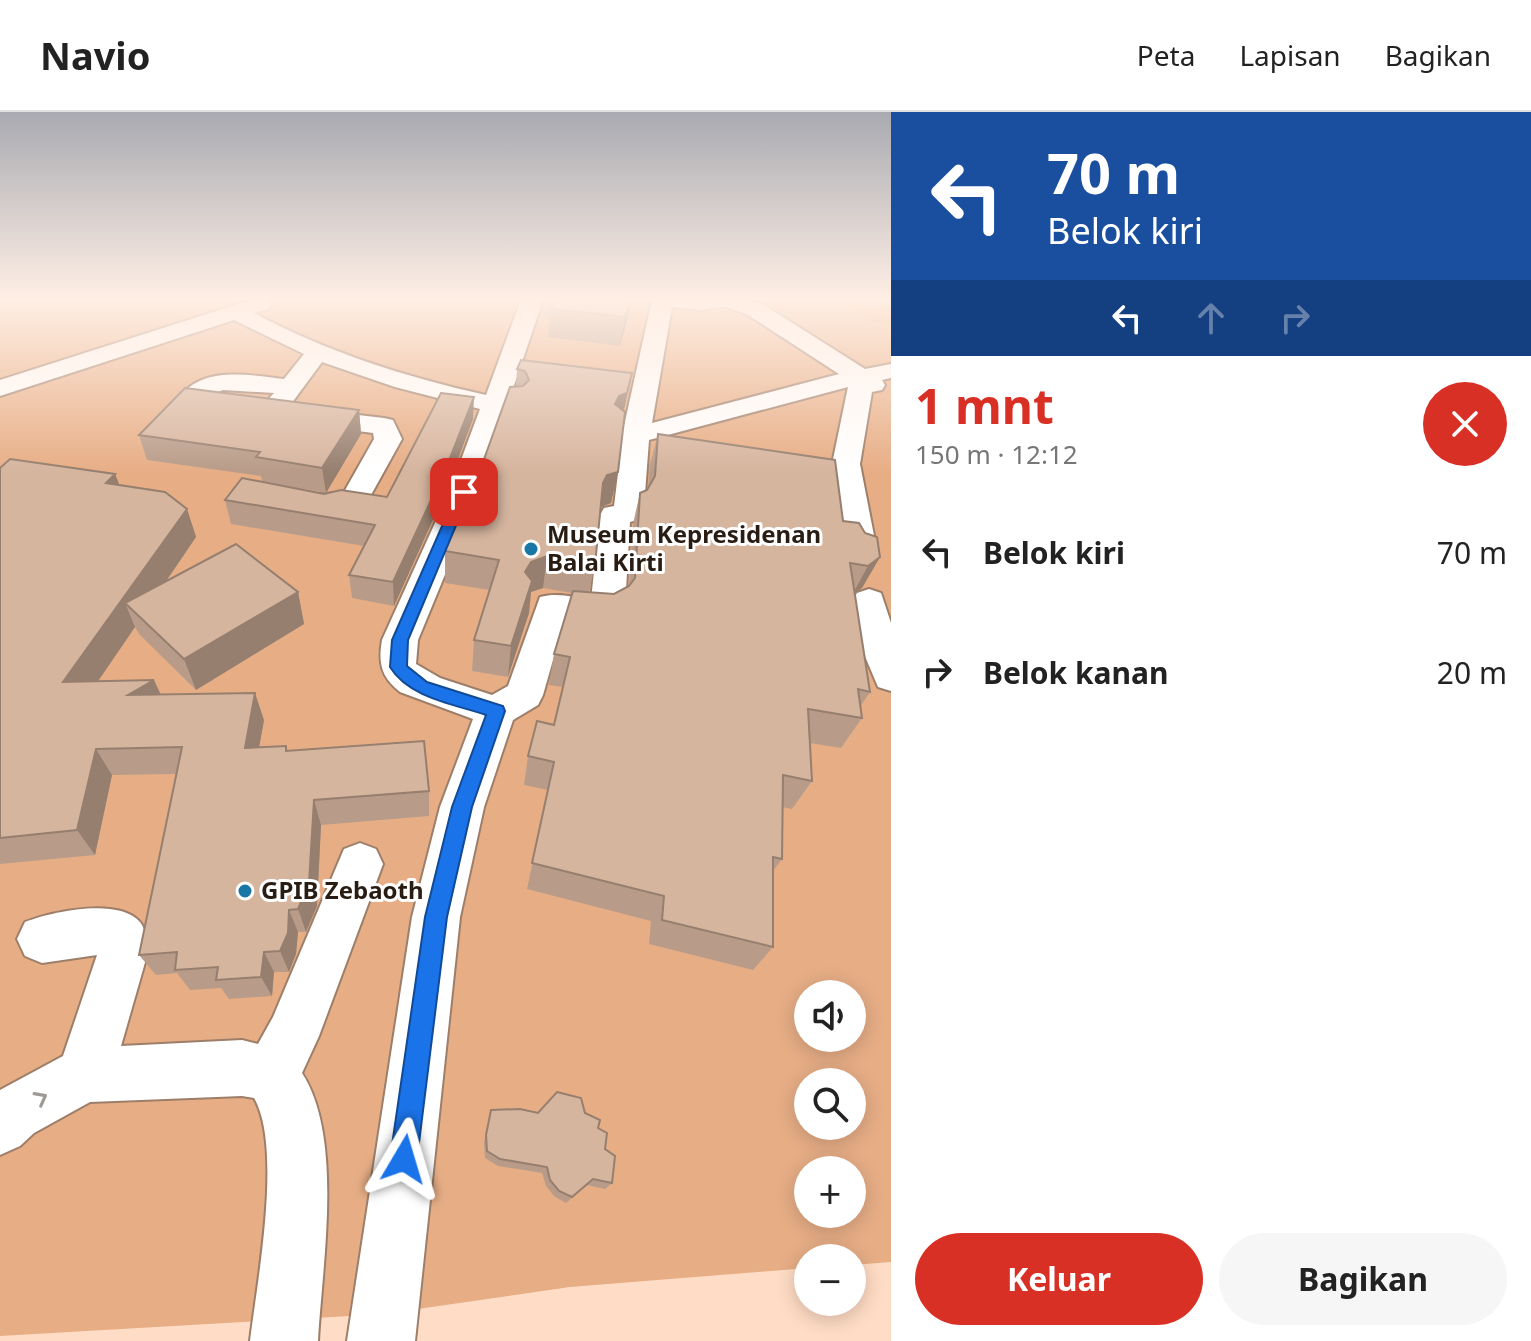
<!DOCTYPE html>
<html lang="id">
<meta charset="utf-8">
<style>
:root{--surface:#fff;--page:#f6f6f6;--text:#222;--muted:#767676;--line:#e0e0e0;--accent:#d93025}
body{margin:0;font-family:"Noto Sans",sans-serif;background:var(--page);color:var(--text);height:100vh;display:flex;flex-direction:column;font-size:30px;white-space:nowrap}
*{box-sizing:border-box;margin:0}
p{font-size:26px;color:var(--muted)}
.icon{flex:none;width:44px;height:44px;fill:none;stroke:currentColor;stroke-width:2;stroke-linecap:round;stroke-linejoin:round}
.map{position:relative;flex:1;overflow:hidden}
.panel{display:flex;flex-direction:column;background:var(--surface);width:640px}
.panel>*{flex:none}
.guide{background:#1a4fa0;color:#fff;overflow:hidden}
.buttons{position:absolute;left:794px;top:868px;display:grid;gap:16px}
.buttons a{display:grid;place-items:center;width:72px;height:72px;border-radius:50%;background:var(--surface);box-shadow:0 4px 20px #0003;font-size:40px}
.pin{position:absolute;display:grid;place-items:center;width:68px;height:68px;color:#fff;margin:-34px;border-radius:16px;box-shadow:0 4px 12px #0006}
.me{position:absolute;width:88px;margin:-44px;rotate:7deg;stroke-linejoin:round;filter:drop-shadow(0 0 6px #0008)}
.turn{display:flex;align-items:center;gap:28px;height:168px;padding:0 24px;font-size:36px}
.turn .icon{width:104px;height:104px;stroke-width:2.5}
.turn b{display:block;font-size:56px;line-height:68px}
.lanes{display:flex;align-items:center;height:76px;padding:0 24px;background:#0003;justify-content:center;gap:40px;direction:ltr}
.lanes .off{opacity:.35}
.round{display:grid;place-items:center;flex:none;width:84px;height:84px;border-radius:42px;background:var(--page)}
.overview{display:flex;align-items:center;justify-content:space-between;height:136px;padding:0 24px}
h1{font-size:48px;font-weight:700;line-height:60px;color:var(--accent)}
.action{display:flex;gap:16px;margin-top:auto;padding:16px 24px}
.action a{flex:1;height:92px;border-radius:48px;background:var(--accent);color:#fff;font-size:32px;font-weight:700;line-height:92px;text-align:center}
.action a+a{background:var(--page);color:var(--text)}
ul{padding:0;list-style:none}
li{display:flex;align-items:center;gap:24px;height:120px;padding:0 24px}
li div{flex:1}
li b{display:block;font-size:30px}
li em{font-style:normal}
header{display:flex;align-items:center;gap:48px;box-sizing:border-box;height:112px;padding:0 40px;background:var(--surface);border-bottom:2px solid var(--line)}
header strong{font-size:38px}
nav{display:flex;gap:44px;margin-inline-start:auto;font-size:28px}
main{display:flex;flex:1;min-height:0}
.map>svg:first-child{display:block}
.green{fill:#e7ae86;fill-rule:evenodd}
.water{fill:#eb9a5f}
.lines{fill:none;stroke-linecap:round;stroke-linejoin:round}
.minor-casing{stroke:#9d7e69;stroke-width:4}
.minor{fill:#fff;fill-rule:evenodd}
.wall{fill:#b89c89}
.shaded-wall{fill:#967f6f}
.building{fill:#d6b59f;stroke:#967f6f;stroke-width:2}
.oneway{stroke:#9e9995}
.route{fill:#1a73e8;stroke:#114b97;stroke-width:2}
.poi-dot{fill:#1877a4;stroke:#fff;stroke-width:3}
.labels{text-anchor:middle;stroke-width:6;stroke-linejoin:round;paint-order:stroke}
.poi-label{font-size:24px;font-weight:bold;fill:#281c13;stroke:#fff;text-anchor:start}
</style>
<header>
<strong>Navio</strong>
<nav><a>Peta</a><a>Lapisan</a><a>Bagikan</a></nav>
</header>
<main>
<div class="map">
<svg width="891" height="1229" viewBox="0 0 891 1229">
<rect width="100%" height="100%" fill="#ffdcc5"/>
<path class="green" d="M 0,188 L 891,188 L 891,1150 L 852,1153 L 852,1146 L 808,1146 L 808,1156 L 570,1175 L 383,1202 L 0,1224 ZM 808,882 L 852,882 L 852,926 L 808,926 ZM 808,970 L 852,970 L 852,1014 L 808,1014 ZM 808,1058 L 852,1058 L 852,1102 L 808,1102 Z"/>
<path class="water" d="M 851,188 L 891,188 L 891,213 C 874,210 855,207 851,188 Z"/>
<g class="lines">
<g class="minor-casing">
<g id="minor">
<path d="M 251,188 L 268,188 L 271,192 L 268,197 L 254,201 C 327,240 405,265 486,283 L 521,188 L 543,188 L 509,288 L 519,291 L 523,296 L 519,301 L 505,303 L 479,380 L 418,528 L 416,552 L 440,566 L 492,583 L 508,574 L 540,485 C 557,480 574,485 591,488 L 600,403 L 604,396 L 614,394 L 622,329 L 612,322 L 616,316 L 624,314 L 652,188 L 749,188 L 764,193 L 865,257 L 891,252 L 891,266 L 882,268 L 885,273 L 882,278 L 872,280 L 860,352 L 878,444 L 873,451 L 862,454 L 851,451 L 846,444 L 832,352 L 848,275 L 649,328 L 644,395 L 637,408 L 630,410 L 625,495 C 611,518 588,512 565,506 L 543,583 L 538,593 L 513,608 L 484,695 L 460,805 L 415,1229 L 347,1229 L 412,805 L 440,695 L 473,607 L 400,580 C 381,565 378,551 382,528 L 449,380 L 480,297 L 395,275 L 322,250 L 280,307 L 271,309 L 190,296 L 179,286 C 202,253 250,263 284,267 L 304,242 L 234,208 L 0,284 L 0,268 ZM 725,194 L 748,203 L 839,262 L 652,311 L 672,195 L 701,198 ZM 223,278 L 274,281 L 264,292 L 207,284 Z"/>
<path d="M 307,297 L 384,306 L 393,308 L 402,327 L 366,392 L 328,402 L 296,396 L 292,390 L 296,384 C 312,380 327,384 344,380 L 374,327 L 373,321 L 298,311 L 294,305 L 298,299 Z"/>
<path d="M 869,477 L 881,481 L 891,511 L 891,579 L 878,575 L 859,530 L 852,489 L 857,481 Z"/>
<path d="M 360,731 L 376,737 L 383,752 L 319,924 L 302,961 C 344,1026 322,1153 318,1229 L 250,1229 C 257,1170 283,1036 254,986 L 242,984 L 90,990 L 34,1021 L 20,1034 L 0,1043 L 0,978 L 63,944 L 97,843 L 42,851 L 25,844 L 17,827 L 25,810 C 51,800 118,785 140,810 C 146,817 147,831 148,840 L 121,934 L 242,928 L 258,932 L 273,905 L 344,737 Z"/>
</g>
</g>
<use href="#minor" class="minor"/>
</g>
<g class="wall">
<path d="M 546,188 L 632,188 L 620,234 L 548,225 L 550,205 L 544,204 Z"/>
<path d="M 517,257 L 624,299 L 611,391 L 601,395 L 600,396 L 595,453 L 589,480 L 614,482 L 629,474 L 633,412 L 640,381 L 647,378 L 648,376 L 650,352 L 658,322 L 843,409 L 880,445 L 862,476 L 855,482 L 870,580 L 860,595 L 862,606 L 841,636 L 810,631 L 812,669 L 792,697 L 782,695 L 782,747 L 773,759 L 773,835 L 753,858 L 649,832 L 651,809 L 527,777 L 548,678 L 524,673 L 528,644 L 554,613 L 563,575 L 549,573 L 554,542 L 572,481 L 543,476 L 531,480 L 529,501 L 508,565 L 472,559 L 474,528 L 490,478 L 445,471 L 445,439 L 516,274 Z"/>
<path d="M 359,298 L 361,322 L 326,381 L 262,370 L 261,364 L 147,348 L 139,323 Z"/>
<path d="M 473,307 L 446,379 L 394,494 L 352,486 L 349,463 L 364,434 L 231,412 L 225,388 L 324,382 L 387,385 Z"/>
<path d="M 0,356 L 115,362 L 119,373 L 187,397 L 196,425 L 166,469 L 298,480 L 304,512 L 196,578 L 139,522 L 135,515 L 98,569 L 161,583 L 264,608 L 259,636 L 286,634 L 288,639 L 429,679 L 429,704 L 321,713 L 317,794 L 306,820 L 298,820 L 296,842 L 289,860 L 274,860 L 272,884 L 229,887 L 221,876 L 190,878 L 177,861 L 156,863 L 139,843 L 177,662 L 112,663 L 95,743 L 0,752 Z"/>
<path d="M 491,998 L 538,1001 L 585,1001 L 598,1016 L 605,1037 L 612,1071 L 605,1077 L 587,1073 L 566,1091 L 554,1084 L 546,1074 L 542,1061 L 498,1054 L 485,1046 L 484,1030 Z"/>
</g>
<g class="shaded-wall">
<path d="M 630,188 L 632,188 L 630,198 L 620,234 L 625,205 Z"/>
<path d="M 632,261 L 621,312 L 615,292 Z"/>
<path d="M 474,285 L 473,307 L 446,379 L 394,494 L 393,470 Z"/>
<path d="M 359,298 L 361,322 L 326,381 L 322,356 Z"/>
<path d="M 618,360 L 611,391 L 601,395 L 597,403 L 603,371 L 607,363 Z"/>
<path d="M 115,362 L 126,389 L 106,371 Z"/>
<path d="M 187,397 L 196,425 L 141,506 L 125,491 L 135,515 L 79,597 L 63,570 Z"/>
<path d="M 547,444 L 543,476 L 531,480 L 529,501 L 508,565 L 511,534 L 525,460 L 531,450 Z"/>
<path d="M 880,445 L 862,476 L 851,485 L 868,454 Z"/>
<path d="M 298,480 L 304,512 L 196,578 L 184,547 Z"/>
<path d="M 154,568 L 167,596 L 128,583 Z"/>
<path d="M 255,581 L 264,608 L 254,663 L 245,636 Z"/>
<path d="M 96,637 L 112,663 L 95,743 L 77,718 Z"/>
<path d="M 314,688 L 321,713 L 317,794 L 306,820 L 298,797 Z"/>
<path d="M 289,798 L 298,820 L 296,842 L 289,860 L 280,839 Z"/>
<path d="M 264,840 L 274,860 L 272,884 L 261,865 Z"/>
</g>
<g class="building">
<path d="M 555,188 L 630,188 L 625,205 L 551,197 Z"/>
<path d="M 521,248 L 632,261 L 627,281 L 619,284 L 615,292 L 625,300 L 618,360 L 607,363 L 603,371 L 595,453 L 547,444 L 531,450 L 525,460 L 532,469 L 511,534 L 474,528 L 499,448 L 445,439 L 483,350 L 510,275 L 523,274 L 529,268 L 525,259 L 517,257 Z"/>
<path d="M 185,276 L 359,298 L 322,356 L 256,345 L 260,340 L 139,323 Z"/>
<path d="M 441,281 L 474,285 L 446,356 L 393,470 L 349,463 L 375,413 L 225,388 L 242,366 L 324,382 L 341,378 L 387,385 Z"/>
<path d="M 658,322 L 835,348 L 843,409 L 859,411 L 865,421 L 877,425 L 880,445 L 868,454 L 850,451 L 870,580 L 858,577 L 862,606 L 808,597 L 812,669 L 783,663 L 782,747 L 773,745 L 773,835 L 662,808 L 664,784 L 532,751 L 554,650 L 528,644 L 537,609 L 554,613 L 570,545 L 554,542 L 573,479 L 614,482 L 629,474 L 635,466 L 640,381 L 647,378 L 655,364 Z"/>
<path d="M 10,347 L 115,362 L 106,371 L 165,380 L 187,397 L 63,570 L 154,568 L 128,583 L 255,581 L 245,636 L 286,634 L 286,639 L 424,629 L 429,679 L 314,688 L 309,771 L 298,797 L 289,798 L 288,821 L 280,839 L 264,840 L 261,865 L 216,868 L 218,855 L 175,858 L 177,840 L 139,843 L 182,635 L 96,637 L 77,718 L 0,726 L 0,356 Z"/>
<path d="M 236,432 L 298,480 L 184,547 L 125,491 Z"/>
<path d="M 557,980 L 581,986 L 585,1001 L 600,1008 L 598,1016 L 607,1021 L 605,1037 L 615,1044 L 612,1071 L 593,1067 L 572,1085 L 559,1079 L 550,1068 L 547,1055 L 500,1047 L 487,1039 L 486,1023 L 491,998 L 520,997 L 538,1001 Z"/>
</g>
<defs><path id="oneway-chevron" d="M-2-3.5L2.5 0L-2 3.5" fill="none" stroke-width="1.6" stroke-linecap="round" stroke-linejoin="round" transform="scale(2)"/></defs>
<use class="oneway" href="#oneway-chevron" transform="translate(41 986) rotate(-28)"/>
<linearGradient id="sky" x2="0" y2="1"><stop stop-color="#a9aab1"/><stop offset="0.52" stop-color="#ffefe5"/><stop offset="1" stop-color="#ffefe5" stop-opacity="0"/></linearGradient>
<rect width="891" height="360" fill="url(#sky)"/>
<path class="route" d="M 464,376 L 470,380 L 408,528 L 407,554 L 427,570 L 503,594 L 505,599 L 472,695 L 447,805 L 417,1047 L 413,1056 L 404,1060 L 394,1056 L 390,1047 L 425,805 L 452,695 L 486,603 C 454,592 409,586 390,555 L 392,528 L 457,380 Z"/>
<g class="poi-dot">
<circle cx="531" cy="437" r="8"/>
<circle cx="245" cy="779" r="8"/>
</g>
<g class="labels">
<g class="poi-label">
<text x="547" y="431">Museum Kepresidenan<tspan x="547" dy="28">Balai Kirti</tspan></text>
<text x="261" y="787">GPIB Zebaoth</text>
</g>
</g>
</svg>
<div class="buttons">
<a><svg class="icon" aria-label="sound" viewBox="0 0 24 24"><path d="M4 9h4l5-4v14l-5-4H4zM17 9q2 3 0 6"/></svg></a>
<a><svg class="icon" aria-label="search" viewBox="0 0 24 24"><circle cx="10" cy="10" r="6"/><path d="M15 15l6 6"/></svg></a>
<a>+</a>
<a>−</a>
</div>
<div class="pin" style="left:464px;top:380px;background:#d93025"><svg class="icon" aria-label="arrive" viewBox="0 0 24 24"><path d="M6 21V4h12l-3 4 3 4H6"/></svg></div>
<svg class="me" style="left:404px;top:1047px" viewBox="-20 -20 40 40"><path d="M0-17L14 15 0 8-14 15z" fill="#1a73e8" stroke="#fff" stroke-width="4"/></svg>
</div>
<section class="panel">
<div class="guide">
<div class="turn"><svg class="icon" aria-label="left" viewBox="0 0 24 24"><path d="M17 20v-9H6M10 6l-5 5 5 5"/></svg><div><b>70 m</b>Belok kiri</div></div>
<div class="lanes"><svg class="icon" aria-label="left" viewBox="0 0 24 24"><path d="M17 20v-9H6M10 6l-5 5 5 5"/></svg><svg class="icon off" aria-label="ahead" viewBox="0 0 24 24"><path d="M12 20V5M6 11l6-6 6 6"/></svg><svg class="icon off" aria-label="right" viewBox="0 0 24 24"><path d="M7 20v-9h11M14 6l5 5-5 5"/></svg></div>
</div>
<div class="overview"><div><h1>1 mnt</h1><p>150 m · 12:12</p></div><a class="round" style="background:#d93025;color:#fff"><svg class="icon" aria-label="close" viewBox="0 0 24 24"><path d="M6 6l12 12M18 6L6 18"/></svg></a></div>
<ul>
<li><svg class="icon" aria-label="left" viewBox="0 0 24 24"><path d="M17 20v-9H6M10 6l-5 5 5 5"/></svg><div><b>Belok kiri</b></div><em>70 m</em></li>
<li><svg class="icon" aria-label="right" viewBox="0 0 24 24"><path d="M7 20v-9h11M14 6l5 5-5 5"/></svg><div><b>Belok kanan</b></div><em>20 m</em></li>
</ul>
<div class="action"><a>Keluar</a><a>Bagikan</a></div>
</section>
</main>
